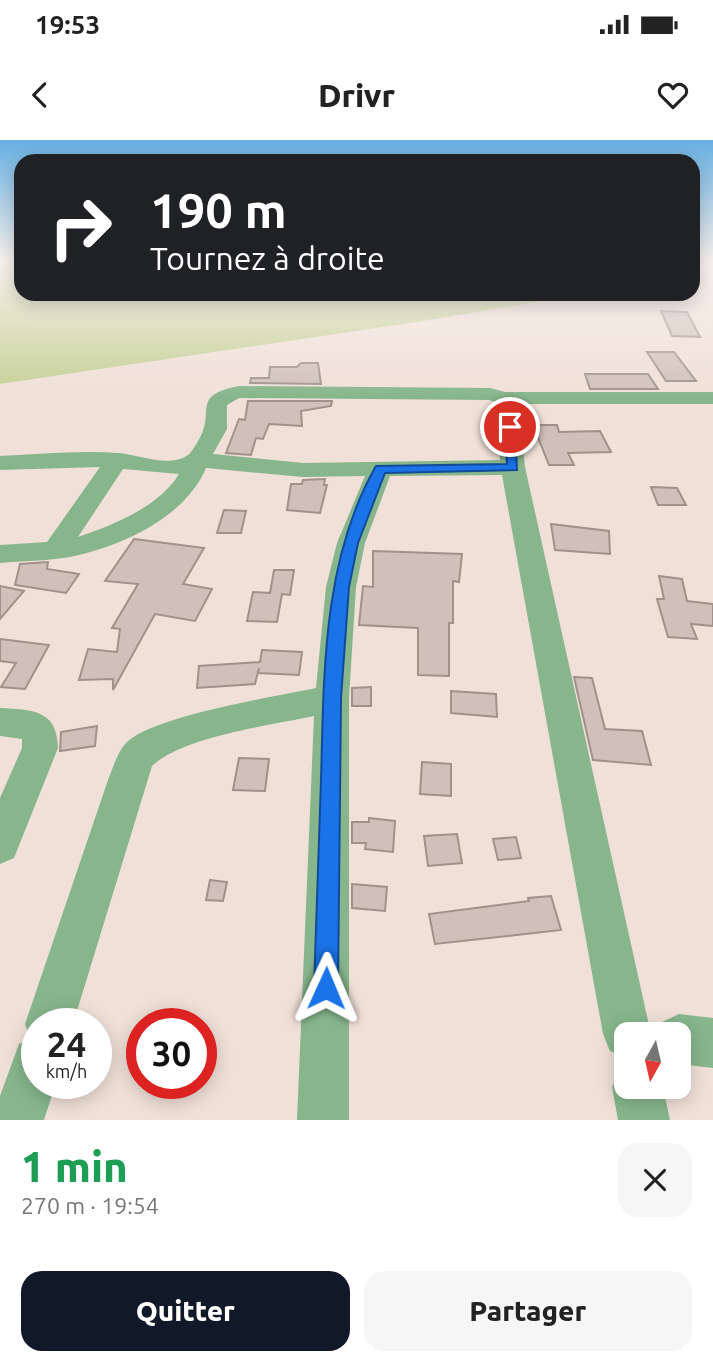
<!DOCTYPE html>
<html lang="fr">
<meta charset="utf-8">
<style>
:root{--surface:#fff;--page:#f6f6f6;--text:#222;--muted:#767676;--accent:#111827}
body{margin:0;font-family:Ubuntu,sans-serif;background:var(--page);color:var(--text);height:100vh;display:flex;flex-direction:column;font-size:26px;white-space:nowrap}
*{box-sizing:border-box;margin:0}
p{font-size:23px;color:var(--muted)}
.icon{flex:none;width:38px;height:38px;fill:none;stroke:currentColor;stroke-width:2;stroke-linecap:round;stroke-linejoin:round}
.map{position:relative;height:980px;overflow:hidden}
.sheet{display:flex;flex-direction:column;background:var(--surface);flex:1}
.sheet>*{flex:none}
.banner{position:absolute;left:14px;top:14px;width:686px;height:147px;border-radius:21px;box-shadow:0 4px 18px #0003;background:#202124;color:#fff;overflow:hidden}
.needle{width:46px;rotate:188deg}
.tools{position:absolute;left:614px;top:882px;display:grid;gap:14px}
.tools a{display:grid;place-items:center;width:77px;height:77px;border-radius:14px;background:var(--surface);box-shadow:0 4px 18px #0003;font-size:35px}
.speed{position:absolute;left:21px;top:868px;display:flex;gap:14px;font-size:35px;font-weight:700;text-align:center}
.speed>*{display:grid;place-content:center;width:91px;height:91px;border-radius:50%;background:var(--surface);box-shadow:0 4px 18px #0003;line-height:1}
.speed small{font-size:18px;font-weight:400}
.speed .limit{border:10px solid #d22;background:#fff;color:#111}
.pin{position:absolute;display:grid;place-items:center;width:60px;height:60px;color:#fff;margin:-30px;border:4px solid #fff;border-radius:50%;box-shadow:0 2px 7px #0007}
.me{position:absolute;width:77px;margin:-38px;rotate:1deg;stroke-linejoin:round;filter:drop-shadow(0 0 5px #0008)}
.turn{display:flex;align-items:center;gap:24px;height:147px;padding:0 21px;font-size:32px}
.turn .icon{width:91px;height:91px;stroke-width:2.5}
.turn b{display:block;font-size:49px;line-height:60px}
.round{display:grid;place-items:center;flex:none;width:74px;height:74px;border-radius:21px;background:var(--page)}
.summary{display:flex;align-items:center;justify-content:space-between;height:119px;padding:0 21px}
h1{font-size:42px;font-weight:800;line-height:52px;color:#1e9e55}
.button{display:flex;gap:14px;margin-top:auto;padding:14px 21px}
.button a{flex:1;height:80px;border-radius:21px;background:var(--accent);color:#fff;font-size:28px;font-weight:800;line-height:80px;text-align:center}
.button a+a{background:var(--page);color:var(--text)}
.status{display:flex;justify-content:space-between;align-items:center;height:49px;padding:0 35px;background:var(--surface);direction:ltr}
.status svg{height:19px;fill:currentColor}
header{display:flex;justify-content:space-between;align-items:center;height:91px;padding:0 21px;background:var(--surface);font-size:32px;font-weight:800}
.map>svg:first-child{display:block}
.green{fill:#c4d095}
.building{fill:#d0c0b9;stroke:#a0918b;stroke-width:2}
.lines{fill:none;stroke-linecap:round;stroke-linejoin:round}
.minor{fill:#87b68c;fill-rule:evenodd}
.route{fill:#1a73e8;stroke:#114b97;stroke-width:2}
</style>
<div class="status"><b>19:53</b><svg viewBox="0 0 49 12"><path d="M0 12V9h3v3zM5 12V6h3v6zM10 12V3h3v9zM15 12V0h3v12zM26 1h20v11H26zM47 4h2v5h-2z"/></svg></div>
<header><svg class="icon" aria-label="back" viewBox="0 0 24 24"><path d="M15 5l-7 7 7 7"/></svg>Drivr<svg class="icon" aria-label="heart" viewBox="0 0 24 24"><path d="M12 20l-8-8c-3-5 5-10 8-4 3-6 11-1 8 4z"/></svg></header>
<div class="map">
<svg width="713" height="980" viewBox="0 0 713 980">
<rect width="100%" height="100%" fill="#f0e0d8"/>
<path class="green" d="M 0,120 L 21,120 L 21,154 L 584,154 L 423,181 L 0,244 Z"/>
<g class="building">
<path d="M 661,171 L 687,172 L 700,197 L 672,196 Z"/>
<path d="M 647,212 L 674,212 L 696,241 L 666,241 Z"/>
<path d="M 301,223 L 318,223 L 321,244 L 250,243 L 251,238 L 269,238 L 270,227 L 297,227 Z"/>
<path d="M 585,234 L 648,234 L 658,249 L 590,249 Z"/>
<path d="M 248,261 L 332,261 L 331,266 L 301,271 L 302,286 L 269,284 L 263,299 L 256,298 L 251,315 L 226,313 L 239,279 L 245,280 Z"/>
<path d="M 533,285 L 557,285 L 559,292 L 600,291 L 611,312 L 568,313 L 574,325 L 549,325 Z"/>
<path d="M 325,339 L 324,345 L 327,345 L 320,373 L 287,370 L 291,344 L 302,344 L 303,340 Z"/>
<path d="M 651,347 L 677,348 L 686,365 L 658,365 Z"/>
<path d="M 224,370 L 246,371 L 241,393 L 217,393 Z"/>
<path d="M 551,384 L 609,391 L 610,414 L 555,410 Z"/>
<path d="M 134,399 L 204,408 L 183,444 L 212,449 L 195,481 L 155,474 L 113,550 L 113,539 L 79,540 L 88,509 L 117,512 L 120,489 L 112,488 L 138,444 L 105,441 Z"/>
<path d="M 373,411 L 462,414 L 459,442 L 453,441 L 453,483 L 449,483 L 449,536 L 418,535 L 418,488 L 359,485 L 363,446 L 373,447 Z"/>
<path d="M 48,422 L 47,429 L 79,434 L 66,453 L 15,445 L 20,424 Z"/>
<path d="M 274,430 L 294,430 L 290,455 L 282,454 L 277,482 L 247,481 L 253,452 L 270,453 Z"/>
<path d="M 659,436 L 682,439 L 687,461 L 713,464 L 713,486 L 691,484 L 697,499 L 668,497 L 657,459 L 664,459 Z"/>
<path d="M 0,446 L 24,451 L 0,479 Z"/>
<path d="M 0,499 L 49,505 L 25,549 L 1,547 L 16,523 L 0,521 Z"/>
<path d="M 262,510 L 302,512 L 299,535 L 258,533 L 259,528 L 255,544 L 197,548 L 199,526 L 260,522 Z"/>
<path d="M 574,537 L 592,538 L 605,589 L 642,591 L 651,625 L 593,620 Z"/>
<path d="M 371,547 L 371,566 L 352,566 L 352,548 Z"/>
<path d="M 451,551 L 496,554 L 497,577 L 451,573 Z"/>
<path d="M 97,586 L 95,606 L 60,611 L 61,592 Z"/>
<path d="M 239,618 L 269,619 L 265,651 L 233,650 Z"/>
<path d="M 422,622 L 451,624 L 451,656 L 420,654 Z"/>
<path d="M 369,678 L 395,681 L 393,712 L 365,709 L 366,703 L 352,703 L 352,682 L 369,682 Z"/>
<path d="M 457,694 L 462,723 L 428,726 L 424,696 Z"/>
<path d="M 516,697 L 521,718 L 498,720 L 493,699 Z"/>
<path d="M 210,740 L 227,742 L 223,761 L 206,760 Z"/>
<path d="M 352,744 L 387,747 L 385,771 L 352,768 Z"/>
<path d="M 551,756 L 561,790 L 435,804 L 429,774 L 529,761 L 528,758 Z"/>
</g>
<g class="lines">
<g class="minor">
<path d="M 239,246 L 490,248 L 505,252 L 713,252 L 713,264 L 518,264 L 525,327 L 651,894 L 626,894 L 626,918 L 610,911 L 603,894 L 502,335 L 390,336 L 365,403 L 356,447 L 349,558 L 349,980 L 297,980 L 314,576 C 272,585 182,597 152,626 L 73,884 L 37,884 L 37,943 L 56,943 L 44,980 L 0,980 L 0,956 L 19,904 L 31,899 L 25,884 L 108,640 C 113,628 118,610 128,601 C 159,575 273,557 316,548 L 326,447 L 337,403 L 365,336 L 303,337 L 206,328 C 185,378 120,407 70,417 C 47,421 23,421 0,423 L 0,405 L 47,402 L 100,327 L 0,330 L 0,316 C 39,314 80,310 119,313 C 139,315 169,328 188,315 C 191,313 195,306 197,303 C 218,272 188,256 239,246 ZM 239,258 L 489,260 L 495,262 L 497,267 L 500,320 L 303,323 L 213,314 L 227,289 L 227,265 ZM 123,329 L 179,334 C 159,367 113,385 78,397 Z"/>
<path d="M 0,568 C 32,570 57,569 58,608 L 14,718 L 0,724 L 0,658 L 22,608 L 22,599 L 0,596 Z"/>
<path d="M 679,874 L 713,878 L 713,928 L 679,924 L 679,894 L 656,894 L 662,882 Z"/>
<path d="M 626,926 L 626,947 L 663,947 L 670,980 L 618,980 L 612,947 L 620,929 Z"/>
</g>
</g>
<linearGradient id="sky" x2="0" y2="1"><stop stop-color="#67b0e3"/><stop offset="0.47" stop-color="#f8f1ed"/><stop offset="1" stop-color="#f8f1ed" stop-opacity="0"/></linearGradient>
<rect width="713" height="257" fill="url(#sky)"/>
<path class="route" d="M 510,284 L 515,287 L 517,330 L 385,333 L 358,403 L 349,447 L 341,558 L 338,848 L 334,857 L 326,860 L 318,857 L 314,848 C 316,779 319,709 321,640 C 324,535 322,420 376,326 L 507,324 L 504,287 Z"/>
</svg>
<div class="tools">
<a><svg class="needle" viewBox="-14 -14 28 28"><path d="M0-13l5 13h-10z" fill="#e53935"/><path d="M0 13l5-13h-10z" fill="#767676"/></svg></a>
</div>
<div class="speed"><div>24<small>km/h</small></div><div class="limit">30</div></div>
<div class="pin" style="left:510px;top:287px;background:#d93025"><svg class="icon" aria-label="arrive" viewBox="0 0 24 24"><path d="M6 21V4h12l-3 4 3 4H6"/></svg></div>
<svg class="me" style="left:326px;top:848px" viewBox="-20 -20 40 40"><path d="M0-17L14 15 0 8-14 15z" fill="#1a73e8" stroke="#fff" stroke-width="4"/></svg>
<div class="banner">
<div class="turn"><svg class="icon" aria-label="right" viewBox="0 0 24 24"><path d="M7 20v-9h11M14 6l5 5-5 5"/></svg><div><b>190 m</b>Tournez à droite</div></div>
</div>
</div>
<section class="sheet">
<div class="summary"><div><h1>1 min</h1><p>270 m · 19:54</p></div><a class="round"><svg class="icon" aria-label="close" viewBox="0 0 24 24"><path d="M6 6l12 12M18 6L6 18"/></svg></a></div>
<div class="button"><a>Quitter</a><a>Partager</a></div>
</section>
